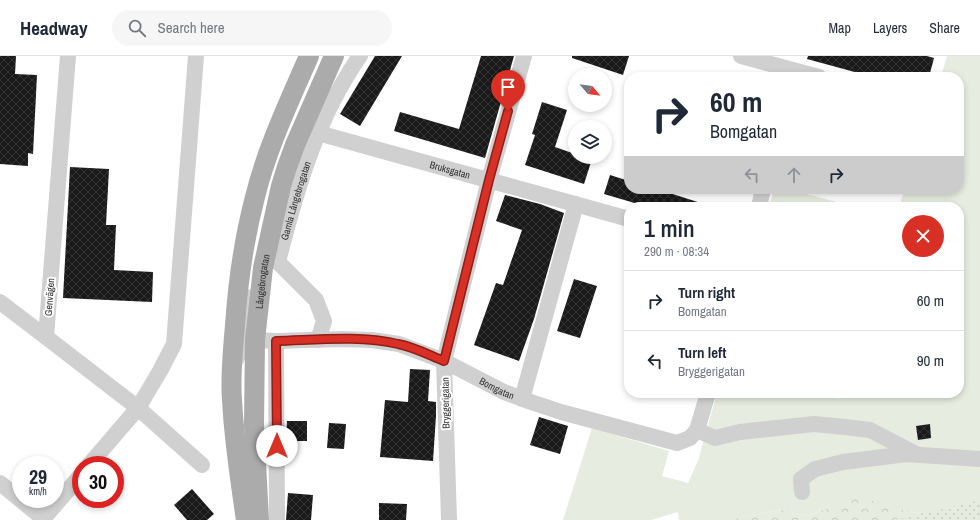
<!DOCTYPE html>
<meta charset="utf-8">
<style>
:root{--surface:#fff;--page:#f6f6f7;--text:#1f2937;--muted:#747a83;--line:#e0e1e3}
body{margin:0;font-family:"Archivo Narrow",sans-serif;background:var(--page);color:var(--text);height:100vh;display:flex;flex-direction:column;font-size:15px;white-space:nowrap}
*{box-sizing:border-box;margin:0}
p{font-size:13px;color:var(--muted)}
.icon{flex:none;width:22px;height:22px;fill:none;stroke:currentColor;stroke-width:2;stroke-linecap:round;stroke-linejoin:round}
.map{position:relative;flex:1;overflow:hidden}
.drawer{position:absolute;left:624px;top:146px;width:340px;height:196px;display:flex;flex-direction:column;background:var(--surface);border-radius:16px;box-shadow:0 2px 6px #0003}
.drawer>*{flex:none}
.banner{position:absolute;left:624px;top:16px;width:340px;height:122px;border-radius:16px;box-shadow:0 2px 6px #0003;background:#fff;color:var(--text);overflow:hidden}
.needle{width:26px;rotate:119deg}
.tools{position:absolute;left:568px;top:12px;display:grid;gap:8px}
.tools a{display:grid;place-items:center;width:44px;height:44px;border-radius:50%;background:var(--surface);box-shadow:0 2px 6px #0003;font-size:20px}
.speed{position:absolute;left:12px;top:400px;display:flex;gap:8px;font-size:20px;font-weight:700;text-align:center}
.speed>*{display:grid;place-content:center;width:52px;height:52px;border-radius:50%;background:var(--surface);box-shadow:0 2px 6px #0003;line-height:1}
.speed small{font-size:10px;font-weight:400}
.speed .limit{border:6px solid #d22;background:#fff;color:#111}
.pin{position:absolute;display:grid;place-items:center;width:34px;height:34px;color:#fff;margin:-41px -17px;border-radius:50% 50% 50% 0;rotate:-45deg;box-shadow:0 0 4px #0007}
.pin .icon{rotate:45deg}
.me{position:absolute;width:44px;margin:-22px;rotate:0deg;stroke-linejoin:round;filter:drop-shadow(0 0 3px #0008)}
.turn{display:flex;align-items:center;gap:14px;height:84px;padding:0 20px;font-size:18px}
.turn .icon{width:52px;height:52px;stroke-width:2.5}
.turn b{display:block;font-size:28px;line-height:34px}
.lanes{display:flex;align-items:center;height:38px;padding:0 20px;background:#0003;justify-content:center;gap:20px;direction:ltr}
.lanes .off{opacity:.35}
.round{display:grid;place-items:center;flex:none;width:42px;height:42px;border-radius:21px;background:var(--page)}
.summary{display:flex;align-items:center;justify-content:space-between;height:68px;padding:0 20px}
h1{font-size:24px;font-weight:600;line-height:30px}
ul{padding:0;list-style:none}
li{display:flex;align-items:center;gap:12px;height:60px;padding:0 20px;border-top:1px solid var(--line)}
li div{flex:1}
li b{display:block;font-size:15px}
li em{font-style:normal}
header{display:flex;align-items:center;gap:24px;box-sizing:border-box;height:56px;padding:0 20px;background:var(--surface);border-bottom:1px solid var(--line)}
header strong{font-size:19px}
nav{display:flex;gap:22px;margin-inline-start:auto;font-size:14px}
.search{width:280px;height:36px;background:var(--page);display:flex;align-items:center;gap:10px;box-sizing:border-box;padding:0 14px;border-radius:22px;color:var(--muted);font-size:15px}
.map>svg:first-child{display:block}
.green{fill:#e6ecdf}
.forest{fill:url(#forest-crowns)}
.park{fill:url(#park-dots)}
.building{fill:url(#building-cross-hatch)}
.lines{fill:none;stroke-linecap:round;stroke-linejoin:round}
.minor{stroke:#d0d0d0;stroke-width:16}
.major{stroke:#ababab;stroke-width:20}
.route-casing{stroke:#8d1f18;stroke-width:10}
.route{stroke:#d93025;stroke-width:7}
.labels{text-anchor:middle;stroke-width:4;stroke-linejoin:round;paint-order:stroke}
.street-label{font-size:10px;fill:#333;stroke:#fff}
</style>
<header>
<strong>Headway</strong>
<div class="search"><svg class="icon" aria-label="search" viewBox="0 0 24 24"><circle cx="10" cy="10" r="6"/><path d="M15 15l6 6"/></svg>Search here</div>
<nav><a>Map</a><a>Layers</a><a>Share</a></nav>
</header>
<div class="map">
<svg width="980" height="464" viewBox="0 0 980 464">
<defs>
<pattern id="forest-crowns" width="20" height="18" patternUnits="userSpaceOnUse"><rect width="20" height="18" fill="#e6ecdf"/><path d="M2 6a3 3 0 1 1 6 0M12 15a3 3 0 1 1 6 0" fill="none" stroke="#c6cbc0"/></pattern>
<pattern id="park-dots" width="8" height="8" patternUnits="userSpaceOnUse"><rect width="8" height="8" fill="#e6ecdf"/><path d="M2 2h.1M6 6h.1" fill="none" stroke="#c6cbc0" stroke-width="1.8" stroke-linecap="round"/></pattern>
<pattern id="building-cross-hatch" width="8" height="8" patternUnits="userSpaceOnUse"><rect width="8" height="8" fill="#1a1a1a"/><path d="M0 0l8 8M0 8l8-8" fill="none" stroke="#333"/></pattern>
</defs>
<rect width="100%" height="100%" fill="#fff"/>
<g class="green">
<path d="M 947,0 L 980,0 L 980,464 L 948,464 L 907,455 L 827,453 L 806,460 L 782,454 L 745,460 L 731,464 L 679,464 L 678,456 L 651,464 L 563,464 L 592,372 L 669,395 L 662,420 L 688,427 L 698,405 L 717,337 L 818,337 L 839,343 L 841,337 L 959,337 L 959,151 L 899,151 L 905,133 L 959,133 L 959,21 L 941,21 Z"/>
<path d="M 774,133 L 787,133 L 856,151 L 769,151 Z"/>
</g>
<path class="forest" d="M 852,439 L 907,455 L 948,464 L 731,464 L 745,460 L 782,454 L 806,460 L 827,453 Z"/>
<path class="park" d="M 977,445 L 980,445 L 980,464 L 894,464 Z"/>
<g class="building">
<path d="M 0,0 L 16,0 L 15,18 L 37,19 L 33,98 L 28,97 L 28,110 L 0,108 Z"/>
<path d="M 375,0 L 402,0 L 360,70 L 340,58 Z"/>
<path d="M 481,0 L 514,0 L 485,102 L 394,75 L 400,56 L 459,73 Z"/>
<path d="M 572,0 L 629,0 L 623,19 L 572,2 Z"/>
<path d="M 808,0 L 927,0 L 934,2 L 929,21 L 873,21 L 807,3 Z"/>
<path d="M 542,46 L 567,54 L 555,91 L 575,98 L 575,101 L 585,101 L 592,103 L 584,128 L 525,109 L 535,79 L 532,78 Z"/>
<path d="M 70,111 L 109,113 L 106,169 L 116,169 L 114,214 L 153,216 L 152,246 L 63,242 Z"/>
<path d="M 610,119 L 629,125 L 629,133 L 657,133 L 707,149 L 707,151 L 648,151 L 604,138 Z"/>
<path d="M 505,139 L 540,148 L 564,157 L 534,263 L 519,305 L 474,289 L 496,227 L 503,229 L 522,174 L 496,165 Z"/>
<path d="M 574,223 L 597,230 L 580,282 L 557,275 Z"/>
<path d="M 410,313 L 430,314 L 428,345 L 436,346 L 436,360 L 433,405 L 380,401 L 385,344 L 408,346 Z"/>
<path d="M 539,361 L 568,370 L 560,398 L 530,389 Z"/>
<path d="M 287,365 L 307,365 L 307,385 L 286,385 Z"/>
<path d="M 329,367 L 346,368 L 344,393 L 327,392 Z"/>
<path d="M 930,368 L 931,382 L 918,384 L 916,370 Z"/>
<path d="M 192,433 L 214,458 L 207,464 L 187,464 L 174,449 Z"/>
<path d="M 288,437 L 313,439 L 311,464 L 286,464 Z"/>
<path d="M 379,447 L 407,448 L 406,464 L 379,464 Z"/>
</g>
<g class="lines">
<g class="minor">
<path d="M 68,0 L 46,281 L 138,352 L 202,409"/>
<path d="M 741,0 L 819,21"/>
<path id="s1" d="M 318,77 L 629,163"/>
<path d="M 759,151 L 763,133"/>
<path d="M 0,246 L 46,281"/>
<path id="s2" d="M 255,284 L 276,285 L 341,283 L 372,284 L 399,288 L 444,305 L 504,336 L 531,346 L 561,356 L 677,387 L 690,382 L 697,374 L 708,337"/>
<path id="s3" d="M 318,284 L 324,265 L 316,244 L 278,206 C 296,135 317,61 360,0"/>
<path d="M 276,285 L 277,464"/>
<path d="M 233,310 C 238,298 243,289 255,284 C 240,275 246,257 247,241"/>
<path d="M 522,343 L 576,148"/>
<path d="M 697,374 L 715,382 L 740,376 L 814,368 L 845,371 L 870,374 L 918,399"/>
<path d="M 89,409 L 138,352 L 160,315 L 174,288 L 196,0"/>
<path d="M 0,427 L 45,464"/>
<path d="M 802,436 L 801,423 L 815,413 L 843,406 L 907,398 L 980,403"/>
<path d="M 43,463 L 81,419"/>
<path d="M 449,464 L 444,305 L 489,124 L 524,0"/>
</g>
<g class="major">
<path d="M 246,464 C 240,424 234,384 232,344 C 230,319 233,294 235,269 C 238,225 244,183 255,141 C 267,92 289,46 309,0"/>
<path id="s4" d="M 259,464 L 254,369 L 255,284 L 263,212 L 281,130 L 287,111 L 295,89 L 334,0"/>
</g>
</g>
<g class="lines">
<g class="route-casing">
<path id="route" d="M 277,390 L 276,285 C 315,284 360,279 398,288 C 414,291 429,299 444,305 L 489,124 L 508,55"/>
</g>
<use href="#route" class="route"/>
</g>
<g class="labels">
<g class="street-label">
<text dy="4" stroke="none"><textPath href="#s1" startOffset="137">Bruksgatan</textPath></text>
<text dy="4" stroke="none"><textPath href="#s3" startOffset="160">Gamla Långebrogatan</textPath></text>
<text dy="4" stroke="none"><textPath href="#s4" startOffset="239">Långebrogatan</textPath></text>
<text transform="translate(49 241) rotate(-86)" y="4">Genvägen</text>
<text dy="4" stroke="none"><textPath href="#s2" startOffset="252">Bomgatan</textPath></text>
<text transform="translate(445 347) rotate(-91)" y="4">Bryggerigatan</text>
</g>
</g>
</svg>
<div class="tools">
<a><svg class="needle" viewBox="-14 -14 28 28"><path d="M0-13l5 13h-10z" fill="#e53935"/><path d="M0 13l5-13h-10z" fill="#747a83"/></svg></a>
<a><svg class="icon" aria-label="layers" viewBox="0 0 24 24"><path d="M12 4l9 5-9 5-9-5zM3 14l9 5 9-5"/></svg></a>
</div>
<div class="speed"><div>29<small>km/h</small></div><div class="limit">30</div></div>
<div class="pin" style="left:508px;top:55px;background:#d93025"><svg class="icon" aria-label="arrive" viewBox="0 0 24 24"><path d="M6 21V4h12l-3 4 3 4H6"/></svg></div>
<svg class="me" style="left:277px;top:390px" viewBox="-20 -20 40 40"><circle r="19" fill="#fff"/><path d="M0-13L10 11 0 6-10 11z" fill="#d93025"/></svg>
<div class="banner">
<div class="turn"><svg class="icon" aria-label="right" viewBox="0 0 24 24"><path d="M7 20v-9h11M14 6l5 5-5 5"/></svg><div><b>60 m</b>Bomgatan</div></div>
<div class="lanes"><svg class="icon off" aria-label="left" viewBox="0 0 24 24"><path d="M17 20v-9H6M10 6l-5 5 5 5"/></svg><svg class="icon off" aria-label="ahead" viewBox="0 0 24 24"><path d="M12 20V5M6 11l6-6 6 6"/></svg><svg class="icon" aria-label="right" viewBox="0 0 24 24"><path d="M7 20v-9h11M14 6l5 5-5 5"/></svg></div>
</div>
<section class="drawer">
<div class="summary"><div><h1>1 min</h1><p>290 m · 08:34</p></div><a class="round" style="background:#d93025;color:#fff"><svg class="icon" aria-label="close" viewBox="0 0 24 24"><path d="M6 6l12 12M18 6L6 18"/></svg></a></div>
<ul>
<li><svg class="icon" aria-label="right" viewBox="0 0 24 24"><path d="M7 20v-9h11M14 6l5 5-5 5"/></svg><div><b>Turn right</b><p>Bomgatan</p></div><em>60 m</em></li>
<li><svg class="icon" aria-label="left" viewBox="0 0 24 24"><path d="M17 20v-9H6M10 6l-5 5 5 5"/></svg><div><b>Turn left</b><p>Bryggerigatan</p></div><em>90 m</em></li>
</ul>
</section>
</div>
